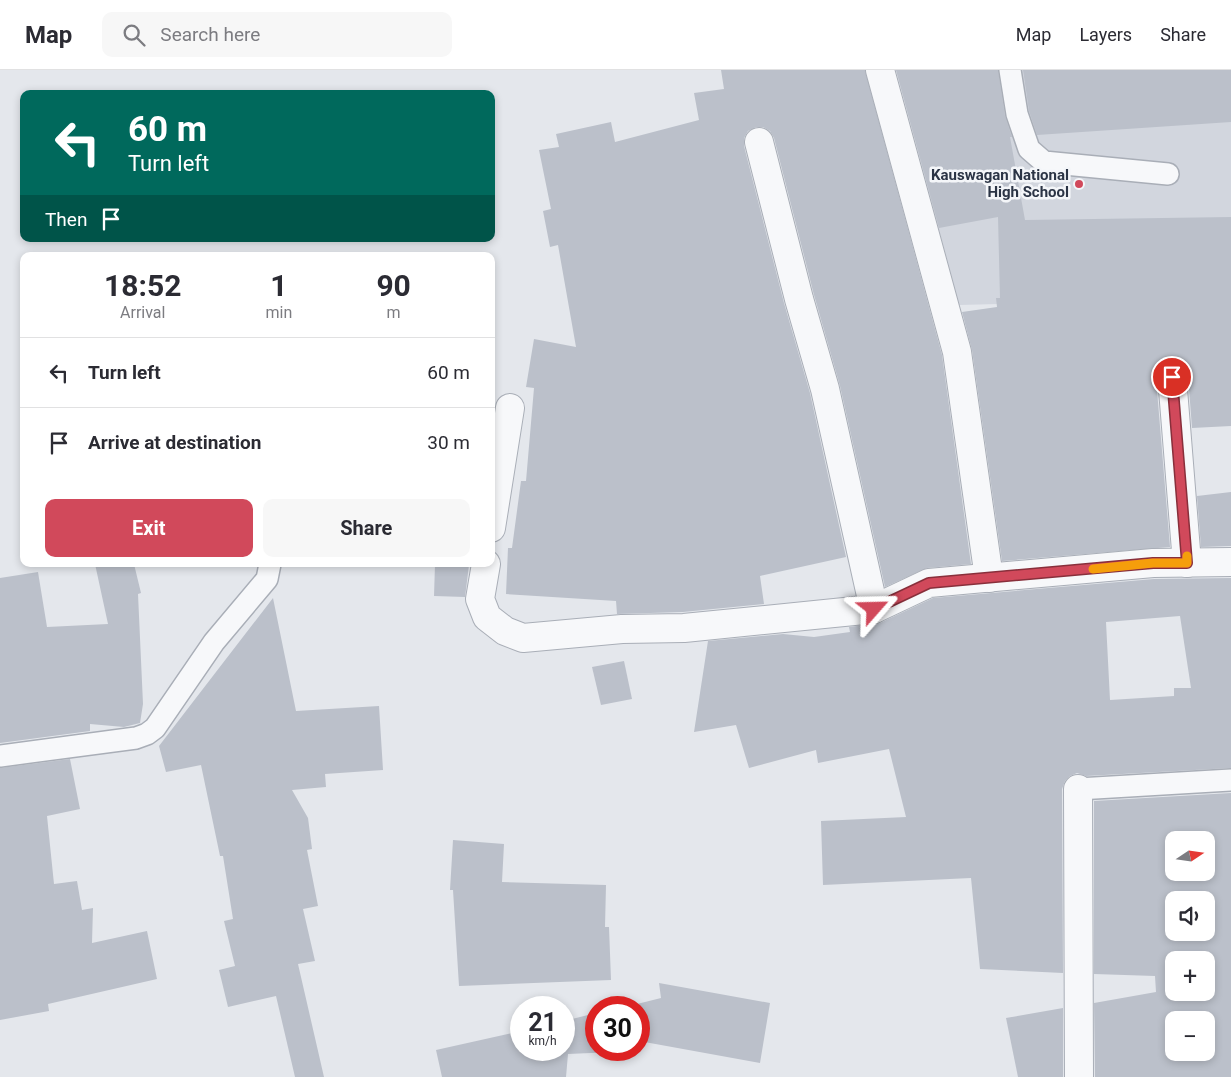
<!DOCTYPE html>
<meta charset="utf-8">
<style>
:root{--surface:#fff;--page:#f7f7f7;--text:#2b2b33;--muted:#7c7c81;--line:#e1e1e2;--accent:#d1495b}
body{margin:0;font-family:Roboto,sans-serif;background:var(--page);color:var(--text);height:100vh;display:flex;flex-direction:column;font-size:19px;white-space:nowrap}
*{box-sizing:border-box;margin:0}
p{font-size:16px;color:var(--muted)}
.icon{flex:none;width:28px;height:28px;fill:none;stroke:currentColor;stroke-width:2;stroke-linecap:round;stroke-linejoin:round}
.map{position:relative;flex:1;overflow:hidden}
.sheet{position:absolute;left:20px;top:182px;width:475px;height:315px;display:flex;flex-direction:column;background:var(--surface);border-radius:10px;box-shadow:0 2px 8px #0003}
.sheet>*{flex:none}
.top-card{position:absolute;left:20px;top:20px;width:475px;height:152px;border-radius:10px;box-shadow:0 2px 8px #0003;background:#00695c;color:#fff;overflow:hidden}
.needle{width:32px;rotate:77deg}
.fabs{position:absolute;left:1165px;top:761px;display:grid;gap:10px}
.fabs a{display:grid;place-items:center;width:50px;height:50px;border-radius:10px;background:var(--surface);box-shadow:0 2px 8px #0003;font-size:25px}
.speed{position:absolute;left:510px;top:926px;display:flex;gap:10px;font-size:25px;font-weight:700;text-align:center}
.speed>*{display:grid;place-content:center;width:65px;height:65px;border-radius:50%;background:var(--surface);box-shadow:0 2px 8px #0003;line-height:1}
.speed small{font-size:12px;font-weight:400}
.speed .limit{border:8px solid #d22;background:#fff;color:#111}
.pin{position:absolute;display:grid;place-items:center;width:42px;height:42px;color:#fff;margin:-21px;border:2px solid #fff;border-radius:50%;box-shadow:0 1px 5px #0007}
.me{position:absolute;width:55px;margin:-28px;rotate:65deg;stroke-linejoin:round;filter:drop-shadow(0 0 4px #0008)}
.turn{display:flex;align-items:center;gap:18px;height:105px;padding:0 25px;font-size:22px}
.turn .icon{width:65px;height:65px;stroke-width:2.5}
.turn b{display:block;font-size:35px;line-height:42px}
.then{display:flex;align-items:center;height:48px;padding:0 25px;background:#0003;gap:10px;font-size:19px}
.eta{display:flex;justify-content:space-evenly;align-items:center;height:85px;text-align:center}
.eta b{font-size:30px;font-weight:700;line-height:35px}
.action{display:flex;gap:10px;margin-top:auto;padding:10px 25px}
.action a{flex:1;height:58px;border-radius:10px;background:var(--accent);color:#fff;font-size:20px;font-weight:700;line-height:58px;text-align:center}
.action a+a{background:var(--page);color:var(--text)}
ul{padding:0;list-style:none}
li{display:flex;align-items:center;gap:15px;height:70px;padding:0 25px;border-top:1px solid var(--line)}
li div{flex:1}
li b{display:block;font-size:19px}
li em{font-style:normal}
header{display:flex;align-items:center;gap:30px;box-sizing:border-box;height:70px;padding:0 25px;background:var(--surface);border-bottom:1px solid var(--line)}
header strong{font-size:24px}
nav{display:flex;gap:28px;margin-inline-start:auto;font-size:18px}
.search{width:350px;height:45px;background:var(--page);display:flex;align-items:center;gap:12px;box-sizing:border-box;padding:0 18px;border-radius:10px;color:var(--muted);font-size:19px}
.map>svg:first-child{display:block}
.built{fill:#d2d6de}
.building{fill:#bbc0ca;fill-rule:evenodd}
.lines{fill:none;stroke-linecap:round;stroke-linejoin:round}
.lane-casing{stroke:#a9aeb7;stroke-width:24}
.street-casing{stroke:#a9aeb7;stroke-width:30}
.lane{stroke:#f7f8fa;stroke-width:21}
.street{stroke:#f7f8fa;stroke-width:28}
.route-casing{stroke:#882f3b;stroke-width:12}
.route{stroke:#d1495b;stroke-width:9}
.slow{stroke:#f59e0b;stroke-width:9}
.poi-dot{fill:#d1495b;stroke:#f4f6f9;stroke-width:2}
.labels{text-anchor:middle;stroke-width:5;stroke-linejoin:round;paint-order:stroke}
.poi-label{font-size:15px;font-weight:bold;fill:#2b3445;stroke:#f4f6f9;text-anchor:end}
</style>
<header>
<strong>Map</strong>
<div class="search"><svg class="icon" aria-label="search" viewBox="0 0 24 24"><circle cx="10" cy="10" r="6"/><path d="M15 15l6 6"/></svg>Search here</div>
<nav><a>Map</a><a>Layers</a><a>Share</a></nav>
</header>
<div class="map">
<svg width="1231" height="1007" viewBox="0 0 1231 1007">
<rect width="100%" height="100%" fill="#e4e7ec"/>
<path class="built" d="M 896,0 L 1231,0 L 1231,228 L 959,235 Z"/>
<g class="building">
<path d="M 721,0 L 865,0 L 942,285 L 971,494 L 927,498 L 885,517 L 840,316 L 814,225 L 774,68 L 770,61 L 763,57 L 756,57 L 748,61 L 744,68 L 744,76 L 784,233 L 810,323 L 846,487 L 760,506 L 764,534 L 683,542 L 617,544 L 616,531 L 506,524 L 508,478 L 512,478 L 521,411 L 526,411 L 534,318 L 526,317 L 534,269 L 576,277 L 558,175 L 550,177 L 543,141 L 551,139 L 539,80 L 559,77 L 556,64 L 611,52 L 615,72 L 699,50 L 694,23 L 724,19 Z"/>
<path d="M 896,0 L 998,0 L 1005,46 L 1012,67 L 1010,67 L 1025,150 L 1231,147 L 1231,356 L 1192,358 L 1188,306 L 1185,299 L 1179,293 L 1170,292 L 1163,294 L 1158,301 L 1156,308 L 1170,477 L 1002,491 L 972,280 L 962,242 L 997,237 L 996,228 L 1000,228 L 998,147 L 939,158 Z"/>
<path d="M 1023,0 L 1231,0 L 1231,52 L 1037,65 L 1029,41 Z"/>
<path d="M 1231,422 L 1231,476 L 1201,477 L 1197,426 Z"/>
<path d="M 95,494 L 134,494 L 141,523 L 138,524 L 143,634 L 140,653 L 124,657 L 90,654 L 90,661 L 0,673 L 0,508 L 38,502 L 47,557 L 108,554 Z"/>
<path d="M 435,494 L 469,495 L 465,527 L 434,526 Z"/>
<path d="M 1231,508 L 1231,698 L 1086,706 L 1077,703 L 1070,706 L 1065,711 L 1062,719 L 1063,903 L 980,899 L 971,808 L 823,815 L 821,751 L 906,747 L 889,679 L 818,693 L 816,680 L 749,698 L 736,655 L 694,662 L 708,571 L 783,564 L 814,567 L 850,562 L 849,557 L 880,553 L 933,528 L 1154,509 ZM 1180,546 L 1191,618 L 1174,618 L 1174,626 L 1110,630 L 1106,552 Z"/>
<path d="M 273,528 L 296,641 L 379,636 L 383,700 L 325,704 L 326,717 L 292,720 L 308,748 L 312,779 L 307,780 L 318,836 L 303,839 L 315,891 L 298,894 L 324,1007 L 295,1007 L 276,926 L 228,937 L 219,900 L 235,896 L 224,851 L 233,849 L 223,786 L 220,786 L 201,695 L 166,702 L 159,676 Z"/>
<path d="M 624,591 L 632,629 L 601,635 L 592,597 Z"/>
<path d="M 70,689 L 80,739 L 47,746 L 54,814 L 77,811 L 82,840 L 93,838 L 92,873 L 147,861 L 157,909 L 48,934 L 49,941 L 0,950 L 0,698 Z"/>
<path d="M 1231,723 L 1231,1007 L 1095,1007 L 1094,933 L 1156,922 L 1155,906 L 1094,904 L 1094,731 ZM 1174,770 L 1206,770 L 1206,802 L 1174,802 ZM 1174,830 L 1206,830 L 1206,862 L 1174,862 ZM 1174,890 L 1206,890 L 1206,922 L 1174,922 ZM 1174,950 L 1206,950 L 1206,982 L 1174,982 Z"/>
<path d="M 453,770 L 504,774 L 502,812 L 606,815 L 605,857 L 609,857 L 611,910 L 459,916 L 453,820 L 450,820 Z"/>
<path d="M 659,913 L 770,933 L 760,993 L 639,971 L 639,938 L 621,938 L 661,928 Z"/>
<path d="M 1063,938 L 1063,1007 L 1018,1007 L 1006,948 Z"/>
<path d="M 596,943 L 596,980 L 614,980 L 614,982 L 568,984 L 566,1007 L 442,1007 L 436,980 L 521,961 L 521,980 L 564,980 L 564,951 Z"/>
</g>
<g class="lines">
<g class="lane-casing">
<g id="lane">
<path d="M 1010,0 L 1017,44 L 1029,79 L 1044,92 L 1168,104"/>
<path d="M 0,686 L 136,668 L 147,664 L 155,658 L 214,572 L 267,509 L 270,494"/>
<path d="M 1078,719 L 1231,710"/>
</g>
</g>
<g class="street-casing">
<g id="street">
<path d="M 880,0 L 957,282 L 989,508"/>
<path d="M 759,72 L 799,229 L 825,319 L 874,539"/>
<path d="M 1172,307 L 1187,493"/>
<path d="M 491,458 L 510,338"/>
<path d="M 486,494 L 480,529 L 487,547 L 505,561 L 523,568 L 622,559 L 684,558 L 874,539 L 929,513 L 1153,493 L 1231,492"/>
<path d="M 1078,719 L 1079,1007"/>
</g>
</g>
<use href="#lane" class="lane"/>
<use href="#street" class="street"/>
</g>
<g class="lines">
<g class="route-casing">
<path id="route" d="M 874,539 L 929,513 L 1153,493 L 1187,493 L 1172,307"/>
</g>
<use href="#route" class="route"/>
<path class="slow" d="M 1093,499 L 1153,493 L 1187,493 L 1187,486"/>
</g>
<circle class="poi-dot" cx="1079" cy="114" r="5"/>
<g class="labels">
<g class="poi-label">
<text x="1069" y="110">Kauswagan National<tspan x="1069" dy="17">High School</tspan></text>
</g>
</g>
</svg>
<div class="fabs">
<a><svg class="needle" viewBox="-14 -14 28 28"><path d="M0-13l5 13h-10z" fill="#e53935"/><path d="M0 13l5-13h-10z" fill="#7c7c81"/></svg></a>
<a><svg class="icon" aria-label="sound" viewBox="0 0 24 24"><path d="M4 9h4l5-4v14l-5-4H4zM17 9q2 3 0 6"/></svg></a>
<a>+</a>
<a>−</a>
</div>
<div class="speed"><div>21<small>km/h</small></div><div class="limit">30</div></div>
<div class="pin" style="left:1172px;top:307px;background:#d93025"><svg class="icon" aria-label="arrive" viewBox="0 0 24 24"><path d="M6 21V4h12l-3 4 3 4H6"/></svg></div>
<svg class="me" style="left:874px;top:539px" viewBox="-20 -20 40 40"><path d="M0-17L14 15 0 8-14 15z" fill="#d1495b" stroke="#fff" stroke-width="4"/></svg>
<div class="top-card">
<div class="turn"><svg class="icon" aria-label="left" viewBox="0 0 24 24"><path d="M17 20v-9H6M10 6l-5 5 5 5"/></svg><div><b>60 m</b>Turn left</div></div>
<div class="then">Then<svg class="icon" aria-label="arrive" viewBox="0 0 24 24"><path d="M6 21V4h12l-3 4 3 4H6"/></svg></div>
</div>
<section class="sheet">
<div class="eta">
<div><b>18:52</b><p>Arrival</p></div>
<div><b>1</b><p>min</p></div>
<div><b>90</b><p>m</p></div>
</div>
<ul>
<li><svg class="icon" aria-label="left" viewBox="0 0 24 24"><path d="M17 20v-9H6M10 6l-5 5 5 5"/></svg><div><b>Turn left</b></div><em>60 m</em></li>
<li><svg class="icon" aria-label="arrive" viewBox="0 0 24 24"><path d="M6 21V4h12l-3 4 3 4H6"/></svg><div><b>Arrive at destination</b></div><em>30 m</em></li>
</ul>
<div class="action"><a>Exit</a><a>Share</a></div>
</section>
</div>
